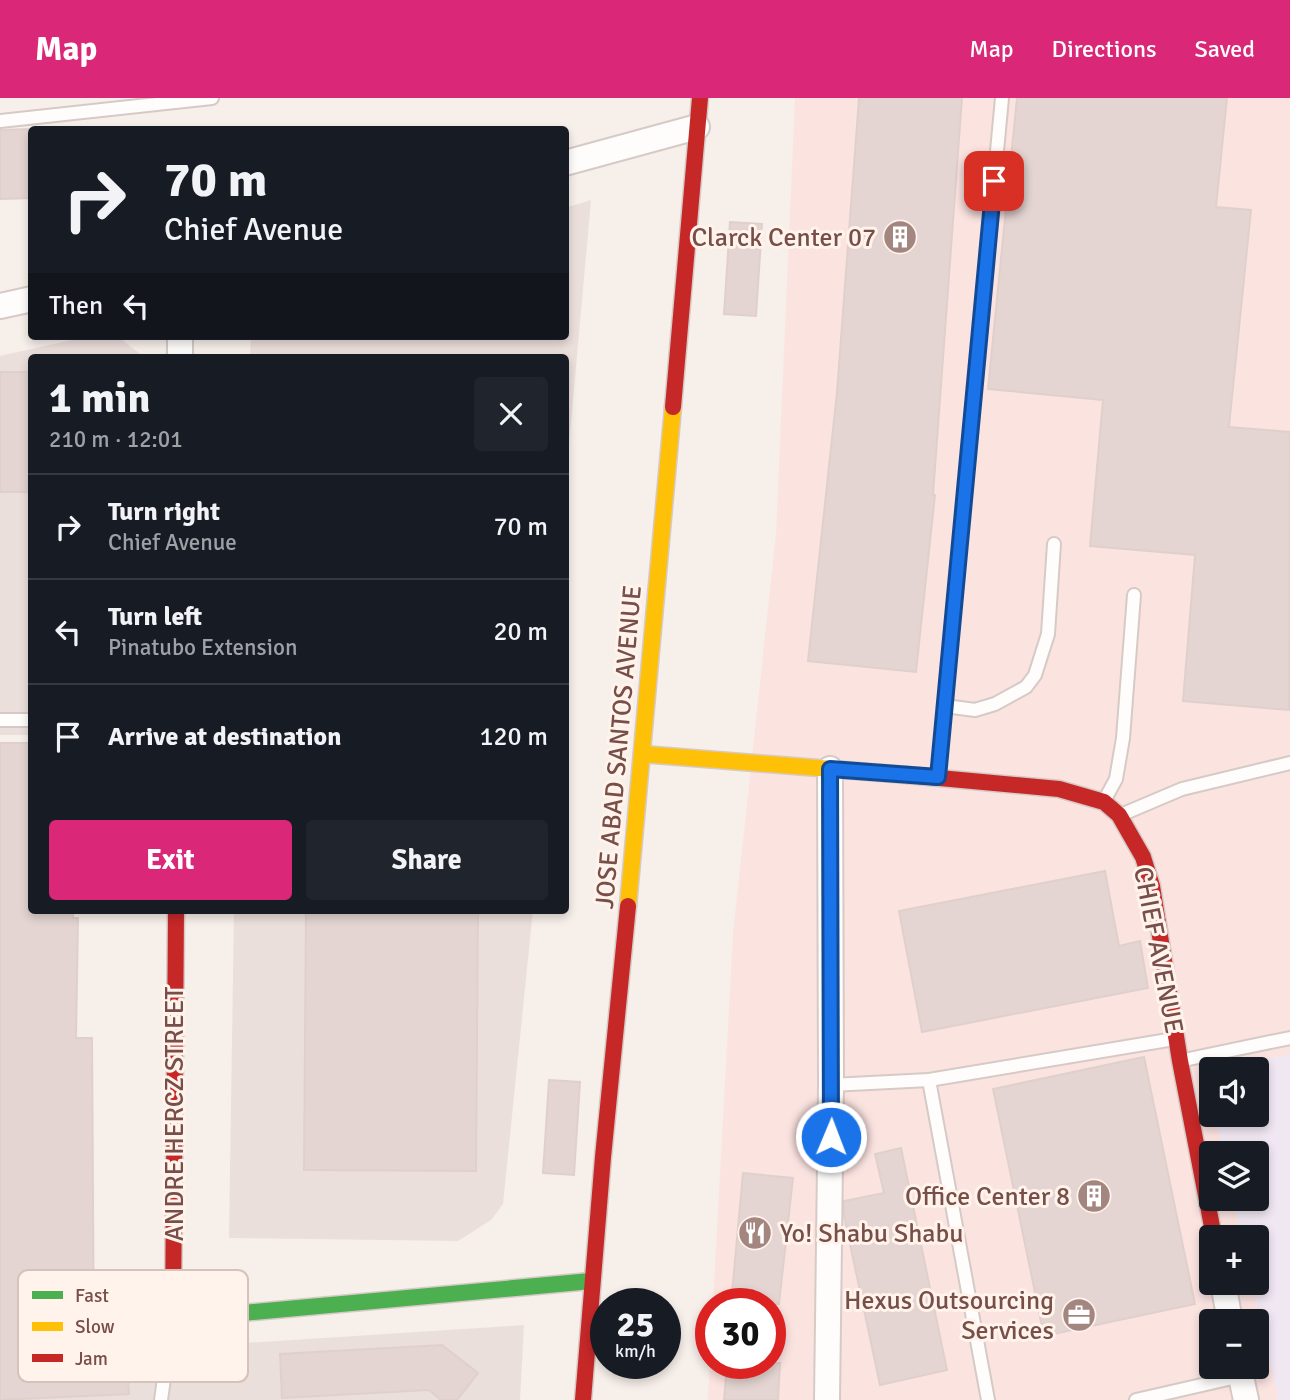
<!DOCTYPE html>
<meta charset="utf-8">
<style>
:root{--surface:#171b24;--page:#20242c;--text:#f1f3f6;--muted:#9ea1a6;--line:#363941;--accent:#db2777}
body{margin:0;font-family:Signika,sans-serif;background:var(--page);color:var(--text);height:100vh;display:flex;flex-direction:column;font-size:26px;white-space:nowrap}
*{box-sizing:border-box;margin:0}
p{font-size:23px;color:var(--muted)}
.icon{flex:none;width:38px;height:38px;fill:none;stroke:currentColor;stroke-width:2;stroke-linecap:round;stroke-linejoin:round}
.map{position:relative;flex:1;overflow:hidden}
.details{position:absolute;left:28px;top:256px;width:541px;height:560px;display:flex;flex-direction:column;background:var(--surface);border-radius:7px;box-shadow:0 4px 10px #0003}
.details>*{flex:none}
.guide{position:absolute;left:28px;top:28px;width:541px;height:214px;border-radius:7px;box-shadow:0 4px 10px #0003;background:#171b24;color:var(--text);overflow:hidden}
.controls{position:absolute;left:1199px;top:959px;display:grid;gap:14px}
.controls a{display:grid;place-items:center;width:70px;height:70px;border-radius:7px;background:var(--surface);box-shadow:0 4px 10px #0003;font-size:35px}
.speed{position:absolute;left:590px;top:1190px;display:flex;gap:14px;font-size:35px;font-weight:700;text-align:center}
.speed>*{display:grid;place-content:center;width:91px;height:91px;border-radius:50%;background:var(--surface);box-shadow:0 4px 10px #0003;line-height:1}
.speed small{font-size:18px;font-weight:400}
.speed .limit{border:10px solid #d22;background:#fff;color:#111}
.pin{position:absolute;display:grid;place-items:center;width:60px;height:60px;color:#fff;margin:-30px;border-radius:14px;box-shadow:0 4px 10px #0006}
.me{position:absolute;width:77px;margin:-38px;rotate:1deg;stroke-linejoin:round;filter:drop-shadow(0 0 5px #0008)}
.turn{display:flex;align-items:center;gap:24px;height:147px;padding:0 21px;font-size:32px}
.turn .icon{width:91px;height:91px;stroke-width:2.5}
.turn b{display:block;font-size:49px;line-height:60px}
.then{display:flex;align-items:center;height:66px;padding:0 21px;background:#0003;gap:14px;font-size:26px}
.round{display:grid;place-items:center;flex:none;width:74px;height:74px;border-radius:7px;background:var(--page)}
.headline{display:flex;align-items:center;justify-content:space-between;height:119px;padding:0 21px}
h1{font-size:42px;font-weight:700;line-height:52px}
.action{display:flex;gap:14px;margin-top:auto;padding:14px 21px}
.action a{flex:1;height:80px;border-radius:7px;background:var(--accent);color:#fff;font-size:28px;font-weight:700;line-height:80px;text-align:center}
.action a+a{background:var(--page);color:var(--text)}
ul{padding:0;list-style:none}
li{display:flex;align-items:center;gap:21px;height:105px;padding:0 21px;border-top:2px solid var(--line)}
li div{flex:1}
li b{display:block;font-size:26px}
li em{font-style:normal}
header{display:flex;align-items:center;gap:42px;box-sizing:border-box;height:98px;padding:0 35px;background:var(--accent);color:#fff}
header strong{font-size:33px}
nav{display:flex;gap:38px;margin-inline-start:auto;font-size:24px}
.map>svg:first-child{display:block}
.commercial{fill:#fbe3e0;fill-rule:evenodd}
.industrial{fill:#ebdfdb}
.education{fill:#f0e7f2}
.building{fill:#e4d5d2;stroke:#e0d0cc;stroke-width:2}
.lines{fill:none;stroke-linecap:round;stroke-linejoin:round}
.lane-casing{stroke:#d6cac6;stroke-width:16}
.street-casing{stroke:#d6cac6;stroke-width:28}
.fast-casing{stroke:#d6cac6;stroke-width:19}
.slow-casing{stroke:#d6cac6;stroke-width:19}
.jam-casing{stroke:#d6cac6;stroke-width:19}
.lane{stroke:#fefdfc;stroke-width:12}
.street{stroke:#fefdfc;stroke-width:24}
.fast{stroke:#4caf50;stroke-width:16}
.slow{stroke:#ffc107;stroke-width:16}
.jam{stroke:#c62828;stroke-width:16}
.route-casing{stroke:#114b97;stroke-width:18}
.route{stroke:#1a73e8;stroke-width:12}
.labels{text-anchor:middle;stroke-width:6;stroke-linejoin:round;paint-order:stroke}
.poi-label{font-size:26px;fill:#774e48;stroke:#fff3eb;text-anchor:end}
.street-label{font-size:26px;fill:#774e48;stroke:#fff3eb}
.key{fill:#fff3eb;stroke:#d6c2ba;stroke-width:2}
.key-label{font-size:19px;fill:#774e48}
</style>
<header>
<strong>Map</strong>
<nav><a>Map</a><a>Directions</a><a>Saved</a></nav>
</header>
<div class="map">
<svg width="1290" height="1302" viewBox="0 0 1290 1302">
<rect width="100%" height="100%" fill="#f7efea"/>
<path class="commercial" d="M 795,0 L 1290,0 L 1290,1302 L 708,1302 L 710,1260 L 710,1265 L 770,1265 L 770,1206 L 713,1206 L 733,836 L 776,436 ZM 1211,971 L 1256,971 L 1256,1017 L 1211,1017 ZM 1211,1055 L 1256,1055 L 1256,1101 L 1211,1101 ZM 1211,1139 L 1256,1139 L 1256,1185 L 1211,1185 ZM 1211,1223 L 1256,1223 L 1256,1269 L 1211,1269 Z"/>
<g class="industrial">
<path d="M 591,102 L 565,391 L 565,259 L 250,259 L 251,238 L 565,238 L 565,110 Z"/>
<path d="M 89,238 L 117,238 L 144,259 L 32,259 L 31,637 L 0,637 L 0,258 Z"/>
<path d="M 234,812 L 533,812 L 503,1106 L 491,1122 L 458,1143 L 229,1140 Z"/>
<path d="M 524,1227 L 520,1302 L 0,1302 L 0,1267 L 200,1248 Z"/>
</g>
<path class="education" d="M 1290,956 L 1290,1302 L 1278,1302 L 1252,1185 L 1256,1185 L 1256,1139 L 1242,1139 L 1233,1101 L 1256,1101 L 1256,1055 L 1223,1055 L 1215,1017 L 1256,1017 L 1256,971 L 1223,971 Z"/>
<g class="building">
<path d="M 859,0 L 962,0 L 933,397 L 935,397 L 916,574 L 808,563 L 837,294 Z"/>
<path d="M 1017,0 L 1227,0 L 1216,109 L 1251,112 L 1229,329 L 1290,334 L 1289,612 L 1183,603 L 1195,457 L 1090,448 L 1103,302 L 988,291 Z"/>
<path d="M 32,31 L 32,100 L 0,101 L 0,32 Z"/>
<path d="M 730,124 L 762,126 L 756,218 L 724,216 Z"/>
<rect x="0" y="274" width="32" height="120"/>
<path d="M 0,645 L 32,645 L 32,812 L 73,812 L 73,820 L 78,820 L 76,940 L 92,940 L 94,1265 L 127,1263 L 129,1296 L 0,1302 Z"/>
<path d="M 1105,773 L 1119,848 L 1140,843 L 1148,890 L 922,934 L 899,813 Z"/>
<path d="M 306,812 L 478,812 L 476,1073 L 304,1072 Z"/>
<path d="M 1144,959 L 1195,1206 L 1044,1238 L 993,991 Z"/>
<path d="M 549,982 L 580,984 L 574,1077 L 543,1075 Z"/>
<path d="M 901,1050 L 947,1272 L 880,1287 L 844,1118 L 844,1103 L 884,1095 L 875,1056 Z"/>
<path d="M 743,1075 L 793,1080 L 779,1206 L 731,1206 Z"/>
<path d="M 442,1247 L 478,1275 L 457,1302 L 441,1302 L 429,1292 L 282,1300 L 280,1256 Z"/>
<path d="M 727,1265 L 780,1265 L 778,1302 L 724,1302 Z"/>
</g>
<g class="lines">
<g class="lane-casing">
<g id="lane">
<path d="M 0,23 L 212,0"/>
<path d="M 945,608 L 975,612 L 995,606 L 1026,589 L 1035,577 L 1048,536 L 1054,446"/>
<path d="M 0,622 L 32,622"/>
<path d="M 938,679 L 1002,0"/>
<path d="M 1104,703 L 1116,681 L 1123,640 L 1134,497"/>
<path d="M 1123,716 L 1182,691 L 1290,665"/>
<path d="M 1184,962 L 1290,940"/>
<path d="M 929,982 L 988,1302"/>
<path d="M 831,987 L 929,982 L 1174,941"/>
<path d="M 161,1302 L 172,1223"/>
<path d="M 1136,1302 L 1241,1278"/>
</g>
</g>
<g class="street-casing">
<g id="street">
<path d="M 565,65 L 697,29"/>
<path d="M 0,208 L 32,201"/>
<path d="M 180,259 L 180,238"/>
<path d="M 1223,1185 L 1230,1223"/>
<path d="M 1239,1269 L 1246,1302"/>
<path d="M 827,1302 L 831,987 L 830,671"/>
</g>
</g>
<g class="fast-casing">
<path id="fast" d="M 199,1219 L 591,1183"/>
</g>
<g class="slow-casing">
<g id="slow">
<path d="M 642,656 L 907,677"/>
<path d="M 628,808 L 673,309"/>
</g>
</g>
<g class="jam-casing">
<g id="jam">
<path d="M 673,309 L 700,0"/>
<path d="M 907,677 L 1059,691 L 1104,704 L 1119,717 L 1143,759 L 1152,788 L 1180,963 L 1214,1139"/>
<path d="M 176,812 L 173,1221 L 199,1219"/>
<path d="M 583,1302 L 603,1059 L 628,808"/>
</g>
</g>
<use href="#lane" class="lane"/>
<use href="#street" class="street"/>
<use href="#fast" class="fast"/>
<use href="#slow" class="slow"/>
<use href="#jam" class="jam"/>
</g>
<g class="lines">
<g class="route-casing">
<path id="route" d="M 831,1039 L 830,671 L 938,679 L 994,83"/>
</g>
<use href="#route" class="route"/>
</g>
<defs>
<g id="building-disc" transform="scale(1.75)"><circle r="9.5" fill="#a48681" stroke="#fff3eb"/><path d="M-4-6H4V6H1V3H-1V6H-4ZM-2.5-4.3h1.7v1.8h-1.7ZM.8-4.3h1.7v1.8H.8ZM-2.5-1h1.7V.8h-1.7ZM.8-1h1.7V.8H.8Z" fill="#fff"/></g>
<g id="restaurant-disc" transform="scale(1.75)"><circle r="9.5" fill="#a48681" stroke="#fff3eb"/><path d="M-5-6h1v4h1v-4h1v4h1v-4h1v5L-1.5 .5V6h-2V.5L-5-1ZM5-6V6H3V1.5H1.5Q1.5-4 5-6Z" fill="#fff"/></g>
<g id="office-disc" transform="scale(1.75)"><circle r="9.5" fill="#a48681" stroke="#fff3eb"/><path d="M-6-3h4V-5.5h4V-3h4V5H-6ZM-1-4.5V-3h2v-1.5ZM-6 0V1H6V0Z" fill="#fff"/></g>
</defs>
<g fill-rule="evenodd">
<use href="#building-disc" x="900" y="139"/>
<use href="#building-disc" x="1094" y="1098"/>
<use href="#restaurant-disc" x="755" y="1135"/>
<use href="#office-disc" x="1079" y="1217"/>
</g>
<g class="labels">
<g class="poi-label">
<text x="876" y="148">Clarck Center 07</text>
<text x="1070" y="1107">Office Center 8</text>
<text x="780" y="1144" text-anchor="start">Yo! Shabu Shabu</text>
<text x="1054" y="1211">Hexus Outsourcing<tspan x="1054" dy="30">Services</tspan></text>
</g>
<g class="street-label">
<text transform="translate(618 649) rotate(-85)" y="9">JOSE ABAD SANTOS AVENUE</text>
<text transform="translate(1159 852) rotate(79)" y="9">CHIEF AVENUE</text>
<text transform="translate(174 1016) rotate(-90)" y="9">ANDRE HERCZ STREET</text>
</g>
</g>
<rect x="18" y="1172" width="230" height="112" rx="10" class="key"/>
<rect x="32" y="1193" width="31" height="8" fill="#4caf50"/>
<rect x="32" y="1224" width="31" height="9" fill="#ffc107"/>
<rect x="32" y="1256" width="31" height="8" fill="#c62828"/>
<g class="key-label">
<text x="75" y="1204">Fast</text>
<text x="75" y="1235">Slow</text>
<text x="75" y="1267">Jam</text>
</g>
</svg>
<div class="controls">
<a><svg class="icon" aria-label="sound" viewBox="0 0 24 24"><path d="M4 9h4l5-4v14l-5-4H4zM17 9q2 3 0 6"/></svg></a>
<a><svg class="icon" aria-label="layers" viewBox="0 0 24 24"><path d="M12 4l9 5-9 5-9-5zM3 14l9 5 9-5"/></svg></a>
<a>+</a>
<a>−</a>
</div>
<div class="speed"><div>25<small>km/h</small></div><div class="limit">30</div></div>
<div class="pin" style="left:994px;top:83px;background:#d93025"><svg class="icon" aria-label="arrive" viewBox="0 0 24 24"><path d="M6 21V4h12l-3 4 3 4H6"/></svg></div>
<svg class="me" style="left:831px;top:1039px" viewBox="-20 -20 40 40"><circle r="17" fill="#1a73e8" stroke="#fff" stroke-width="3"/><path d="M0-11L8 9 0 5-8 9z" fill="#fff"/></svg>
<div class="guide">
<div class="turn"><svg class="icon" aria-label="right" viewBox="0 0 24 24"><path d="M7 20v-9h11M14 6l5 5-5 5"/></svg><div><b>70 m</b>Chief Avenue</div></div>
<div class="then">Then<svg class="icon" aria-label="left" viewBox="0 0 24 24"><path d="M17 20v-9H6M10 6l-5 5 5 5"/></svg></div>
</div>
<section class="details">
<div class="headline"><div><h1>1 min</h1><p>210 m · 12:01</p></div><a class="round"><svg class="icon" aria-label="close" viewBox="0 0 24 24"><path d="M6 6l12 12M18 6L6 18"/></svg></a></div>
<ul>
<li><svg class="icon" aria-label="right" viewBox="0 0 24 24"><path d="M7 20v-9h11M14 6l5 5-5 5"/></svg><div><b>Turn right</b><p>Chief Avenue</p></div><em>70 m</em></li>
<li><svg class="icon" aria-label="left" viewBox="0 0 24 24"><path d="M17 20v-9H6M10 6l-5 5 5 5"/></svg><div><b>Turn left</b><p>Pinatubo Extension</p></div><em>20 m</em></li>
<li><svg class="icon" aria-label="arrive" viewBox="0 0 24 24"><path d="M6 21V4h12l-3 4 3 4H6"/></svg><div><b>Arrive at destination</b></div><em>120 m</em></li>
</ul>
<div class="action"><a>Exit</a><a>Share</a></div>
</section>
</div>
